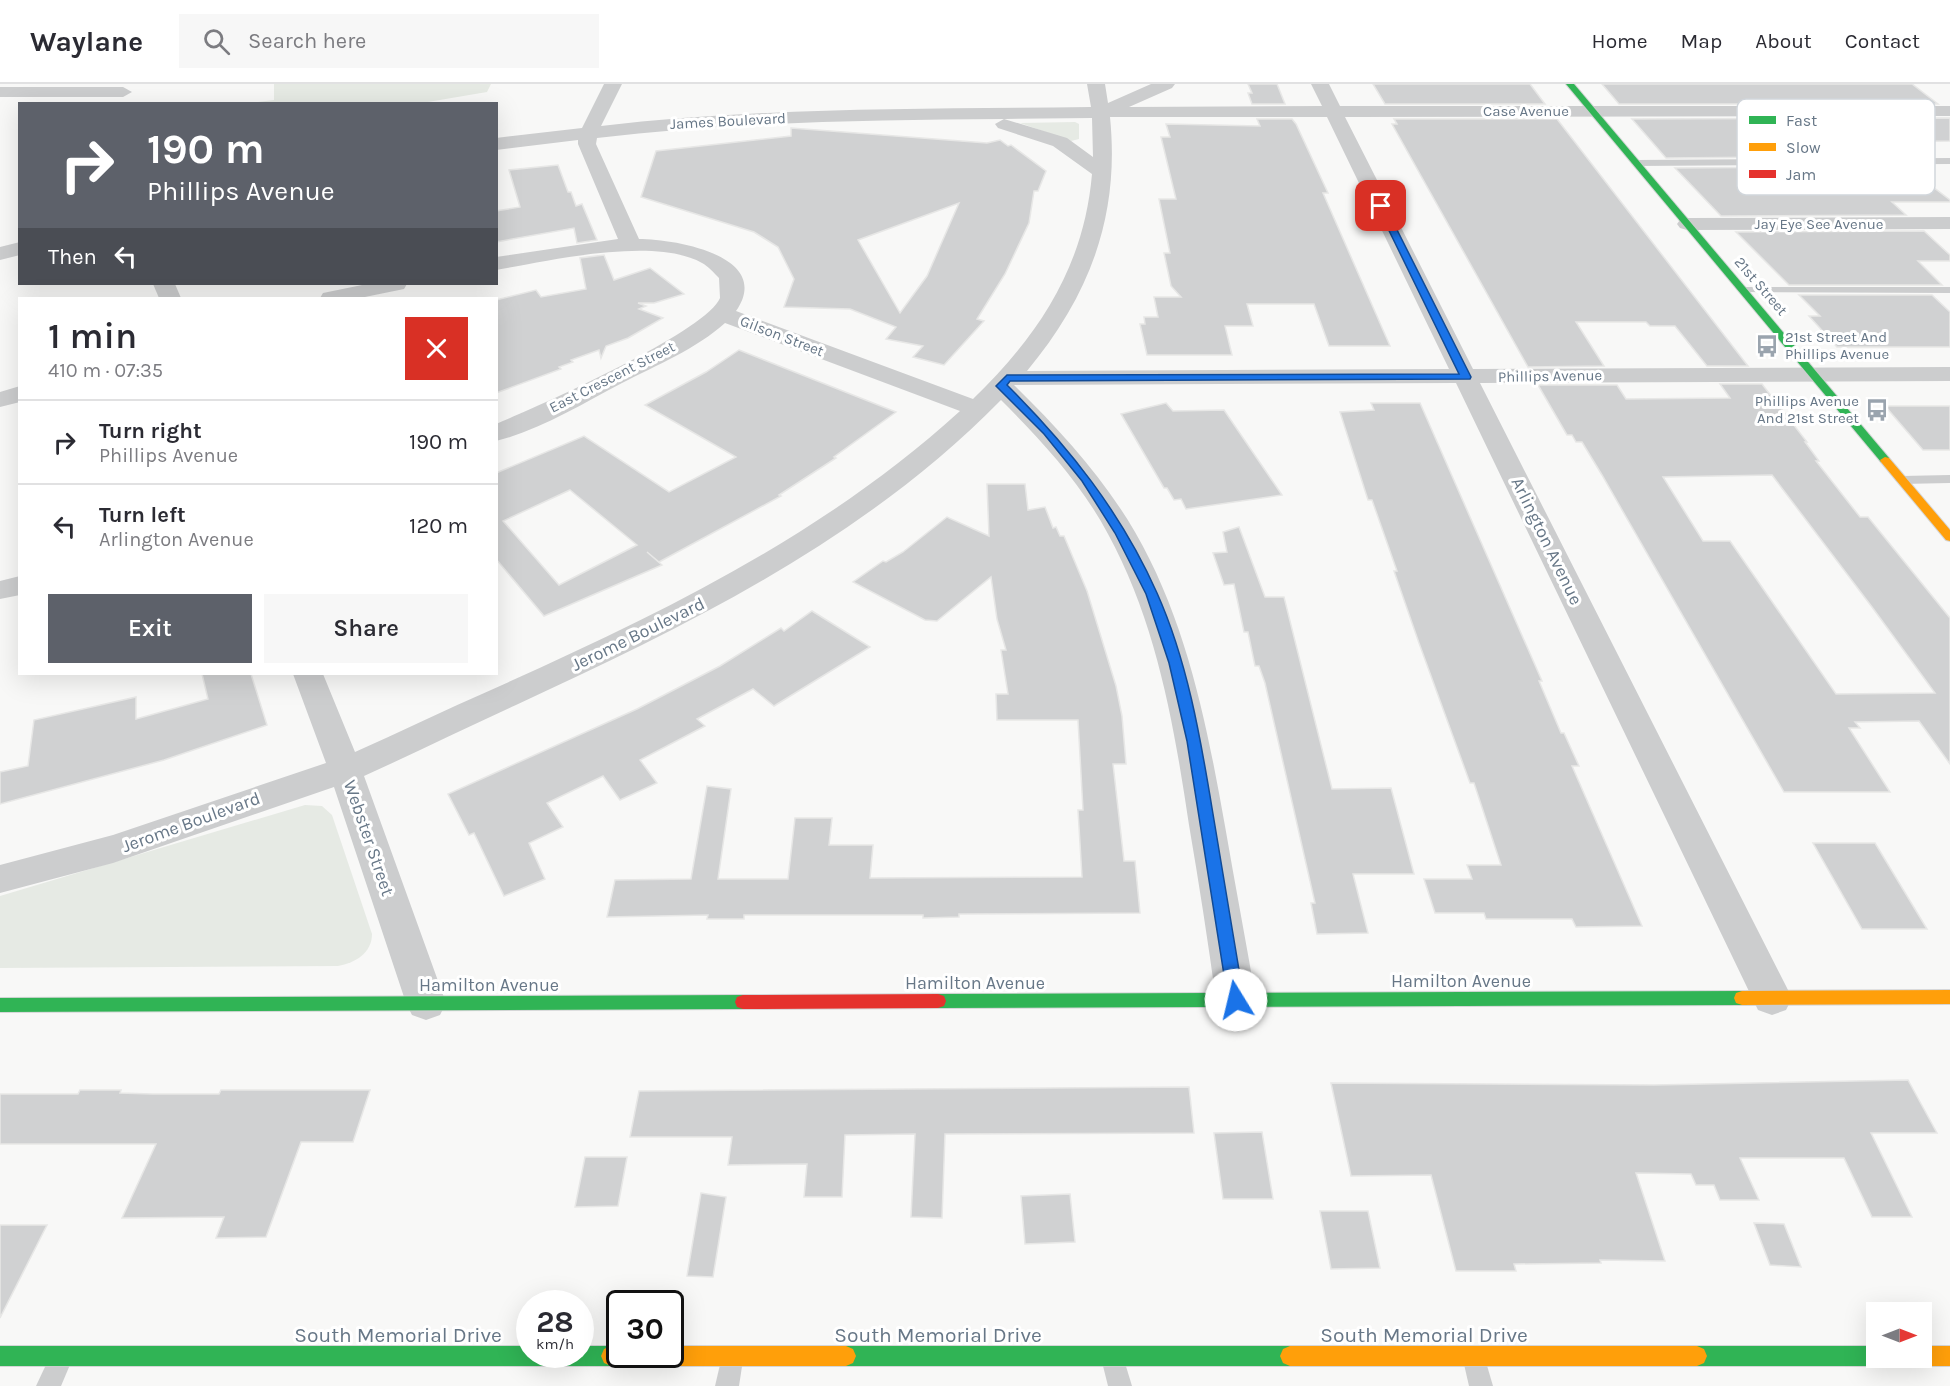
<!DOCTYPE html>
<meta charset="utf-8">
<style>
:root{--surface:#fff;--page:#f7f7f7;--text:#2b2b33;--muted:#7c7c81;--line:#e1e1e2;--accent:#5d616a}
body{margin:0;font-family:Karla,sans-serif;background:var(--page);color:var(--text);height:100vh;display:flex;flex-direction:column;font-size:22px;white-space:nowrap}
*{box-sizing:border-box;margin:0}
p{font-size:20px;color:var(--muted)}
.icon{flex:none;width:33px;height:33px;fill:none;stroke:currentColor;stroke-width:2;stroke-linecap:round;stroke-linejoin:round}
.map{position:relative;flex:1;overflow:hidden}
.panel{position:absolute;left:18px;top:213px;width:480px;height:378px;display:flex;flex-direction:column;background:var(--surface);border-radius:0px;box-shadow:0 6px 24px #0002}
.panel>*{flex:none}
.guide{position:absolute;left:18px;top:18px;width:480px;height:183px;border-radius:0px;box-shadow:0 6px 24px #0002;background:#5d616a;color:#fff;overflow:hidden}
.needle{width:39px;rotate:90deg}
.fabs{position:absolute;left:1866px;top:1218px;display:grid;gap:12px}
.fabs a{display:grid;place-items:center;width:66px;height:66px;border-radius:0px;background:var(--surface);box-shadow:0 6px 24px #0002;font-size:30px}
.speed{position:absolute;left:516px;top:1206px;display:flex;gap:12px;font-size:30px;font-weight:700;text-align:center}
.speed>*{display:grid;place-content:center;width:78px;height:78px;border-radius:50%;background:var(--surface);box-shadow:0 6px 24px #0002;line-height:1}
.speed small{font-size:15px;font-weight:400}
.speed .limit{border:3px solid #111;border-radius:9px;background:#fff;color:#111}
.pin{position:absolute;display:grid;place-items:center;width:51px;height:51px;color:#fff;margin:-26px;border-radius:12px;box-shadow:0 3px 9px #0006}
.me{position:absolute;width:66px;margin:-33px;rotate:351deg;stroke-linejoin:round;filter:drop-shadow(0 0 4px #0008)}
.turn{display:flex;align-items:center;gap:21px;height:126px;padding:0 30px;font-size:27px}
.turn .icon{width:78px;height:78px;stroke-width:2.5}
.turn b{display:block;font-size:42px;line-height:51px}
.then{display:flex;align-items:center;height:57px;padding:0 30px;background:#0003;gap:12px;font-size:22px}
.round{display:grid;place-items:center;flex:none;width:63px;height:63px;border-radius:0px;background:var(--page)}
.overview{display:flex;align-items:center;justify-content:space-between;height:102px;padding:0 30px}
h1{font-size:36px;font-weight:600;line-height:45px}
.action{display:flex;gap:12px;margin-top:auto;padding:12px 30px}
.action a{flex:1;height:69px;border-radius:0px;background:var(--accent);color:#fff;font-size:24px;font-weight:600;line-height:69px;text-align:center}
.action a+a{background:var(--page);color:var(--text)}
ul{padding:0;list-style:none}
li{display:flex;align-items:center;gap:18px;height:84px;padding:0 30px;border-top:2px solid var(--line)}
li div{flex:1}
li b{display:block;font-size:22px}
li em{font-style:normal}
header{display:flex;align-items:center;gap:36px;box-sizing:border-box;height:84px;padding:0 30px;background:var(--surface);border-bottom:2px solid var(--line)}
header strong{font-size:28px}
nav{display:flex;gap:33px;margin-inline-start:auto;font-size:21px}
.search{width:420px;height:54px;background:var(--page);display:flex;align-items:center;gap:15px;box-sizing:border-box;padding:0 21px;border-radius:0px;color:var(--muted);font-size:22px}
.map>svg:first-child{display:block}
.green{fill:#e6eae4}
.building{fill:#d0d1d2;stroke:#e7e7e6;stroke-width:1.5;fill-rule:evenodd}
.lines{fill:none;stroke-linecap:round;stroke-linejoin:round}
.fast-casing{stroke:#d5d6d7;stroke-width:2}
.slow-casing{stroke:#d5d6d7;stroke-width:2}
.jam-casing{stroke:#d5d6d7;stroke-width:2}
.lane{fill:#cccdce;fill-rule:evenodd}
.street{fill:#cccdce;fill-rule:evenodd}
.fast{fill:#30b455;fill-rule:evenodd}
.slow{fill:#ff9f0a;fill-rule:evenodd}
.jam{fill:#e5322d;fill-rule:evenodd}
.route{fill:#1a73e8;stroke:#114b97;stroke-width:1.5}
.labels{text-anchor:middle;stroke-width:6;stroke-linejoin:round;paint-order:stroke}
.far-street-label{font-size:15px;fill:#677787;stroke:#fff}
.far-poi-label{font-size:15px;fill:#677787;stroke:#fff;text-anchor:start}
.street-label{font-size:18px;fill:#677787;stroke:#fff}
.near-street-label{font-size:21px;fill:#677787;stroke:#fff}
.key{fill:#fff;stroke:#d1d6db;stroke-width:1.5}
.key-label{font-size:16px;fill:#677787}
</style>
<header>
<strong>Waylane</strong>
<div class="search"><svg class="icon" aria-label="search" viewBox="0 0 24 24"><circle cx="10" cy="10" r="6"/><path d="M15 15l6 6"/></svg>Search here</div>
<nav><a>Home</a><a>Map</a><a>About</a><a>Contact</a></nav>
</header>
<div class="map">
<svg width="1950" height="1302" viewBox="0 0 1950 1302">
<rect width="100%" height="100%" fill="#f8f8f7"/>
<g class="green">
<path d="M 274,0 L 491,0 L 487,8 L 422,19 L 251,19 L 274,16 Z"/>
<path d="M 1075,38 L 1079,40 L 1079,55 L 1071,57 L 1020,39 Z"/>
<path d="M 305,721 L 322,722 L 332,731 L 372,850 C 372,869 355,879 338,882 L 0,884 L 0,812 Z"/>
</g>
<g class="building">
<path d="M 1248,0 L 1277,0 L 1285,20 L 1252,20 L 1248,9 L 1252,9 Z"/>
<path d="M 1373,0 L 1530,0 L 1545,20 L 1385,20 Z"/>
<path d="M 1602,0 L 1912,0 L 1938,20 L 1619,20 Z"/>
<path d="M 1950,34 L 1950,57 L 1895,58 L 1913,72 L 1666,74 L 1632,35 Z"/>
<path d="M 1257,35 L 1292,35 L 1296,40 L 1328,109 L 1323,109 L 1390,262 L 1329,262 L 1314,220 L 1247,220 L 1253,242 L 1225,242 L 1232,271 L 1147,271 L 1140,240 L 1145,240 L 1144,233 L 1158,233 L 1154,213 L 1181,213 L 1171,202 L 1164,169 L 1170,169 L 1159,115 L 1176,115 L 1161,53 L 1170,53 L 1166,40 L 1260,42 Z"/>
<path d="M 1394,35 L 1557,35 L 1748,282 L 1707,282 L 1675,242 L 1650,242 L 1646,238 L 1576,238 L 1604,282 L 1528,283 L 1392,40 L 1397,40 Z"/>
<path d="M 791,44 L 987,59 L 1000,56 L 1008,62 L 1011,61 L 1046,87 L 1038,107 L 1034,107 L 1029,139 L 1005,190 L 977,235 L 984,237 L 944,281 L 913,273 L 923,262 L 886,255 L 896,243 L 850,225 L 784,223 L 794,195 L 778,163 L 754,148 L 641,113 L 656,67 L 791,52 ZM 959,119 L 927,192 L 900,229 L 858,156 Z"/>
<path d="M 558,81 L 568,108 L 571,108 L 576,122 L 582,120 L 597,156 L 577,159 L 574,144 L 496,158 L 496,127 L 520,123 L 509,86 Z"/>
<path d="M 1926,82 L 1928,84 L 1908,84 L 1950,116 L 1950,118 L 1892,118 L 1906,131 L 1721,132 L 1675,84 Z"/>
<path d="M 1924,147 L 1950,171 L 1950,177 L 1918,177 L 1942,201 L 1789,201 L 1736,148 Z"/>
<path d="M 604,171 L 614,196 L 650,184 L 684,210 L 654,219 L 638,219 L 646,222 L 639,225 L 663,234 L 628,254 L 606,262 L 601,274 L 599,266 L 571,276 L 573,278 L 559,283 L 561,285 L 496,309 L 496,216 L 536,206 L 541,213 L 586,205 L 580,174 Z"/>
<path d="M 1799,211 L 1932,211 L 1950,228 L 1950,263 L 1837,263 L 1809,232 L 1820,232 Z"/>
<path d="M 739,266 L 896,328 L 834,373 L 836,374 L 779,411 L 781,412 L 659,478 L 647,468 L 662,481 L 544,532 L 496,475 L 496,389 L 584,352 L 669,408 L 736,373 L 645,321 L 706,288 ZM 570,406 L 637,461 L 559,501 L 503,437 Z"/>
<path d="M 1720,300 L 1762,300 L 1807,358 L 1805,358 L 1819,377 L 1816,377 L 1860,433 L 1868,433 L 1950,534 L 1950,680 L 1919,637 L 1855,638 L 1860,644 L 1849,644 L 1890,708 L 1784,708 L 1602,391 L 1582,358 L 1576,358 L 1572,351 L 1567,351 L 1538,301 L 1617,301 L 1626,315 L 1730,314 ZM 1772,391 L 1872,523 L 1935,609 L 1836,610 L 1730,457 L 1703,457 L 1663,393 Z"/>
<path d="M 1166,319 L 1173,327 L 1224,326 L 1282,411 L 1186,425 L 1181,415 L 1174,416 L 1167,404 L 1164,404 L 1121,330 Z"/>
<path d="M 1371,319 L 1420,319 L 1542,597 L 1539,597 L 1561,649 L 1564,649 L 1579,682 L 1572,682 L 1642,842 L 1576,843 L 1572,835 L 1486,835 L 1484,829 L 1435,829 L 1424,795 L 1472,795 L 1467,781 L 1501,781 L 1474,699 L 1470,699 L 1419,559 L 1394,487 L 1397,487 L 1372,416 L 1368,416 L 1340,328 L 1374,326 Z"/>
<path d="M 1885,322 L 1950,322 L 1950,366 L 1923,366 Z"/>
<path d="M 987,400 L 1025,400 L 1028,426 L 1045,423 L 1053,444 L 1056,443 L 1060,452 L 1064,452 L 1087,507 L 1116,602 L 1122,632 L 1126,680 L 1113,680 L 1124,777 L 1135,777 L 1140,829 L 959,830 L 959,833 L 923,834 L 923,831 L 744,831 L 744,835 L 707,835 L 708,831 L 607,833 L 615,796 L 691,795 L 707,702 L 731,705 L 718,795 L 788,795 L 795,734 L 832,734 L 829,761 L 873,761 L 870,794 L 1082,793 L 1078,726 L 1083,726 L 1078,636 L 997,636 L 996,610 L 1008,610 L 1001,566 L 1006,566 L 997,535 L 991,493 L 937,537 L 925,536 L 853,498 L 883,477 L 886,478 L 903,468 L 947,433 L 989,452 Z"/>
<path d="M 1239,443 L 1265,513 L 1284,513 L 1332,705 L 1391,704 L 1414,790 L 1353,790 L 1368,849 L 1317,850 L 1311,819 L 1315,819 L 1265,599 L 1259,582 L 1255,582 L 1248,548 L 1244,548 L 1234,500 L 1224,501 L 1213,469 L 1227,468 L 1223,448 Z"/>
<path d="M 812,527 L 870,563 L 774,622 L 753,605 L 697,635 L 705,642 L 640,676 L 657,699 L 620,716 L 603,692 L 547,719 L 563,743 L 529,759 L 545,795 L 504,812 L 474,749 L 469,751 L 448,710 L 637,625 L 720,582 L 781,544 L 784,547 Z"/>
<path d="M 202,590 L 251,590 L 267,641 L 164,676 L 0,720 L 0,688 L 28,682 L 34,636 L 136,613 L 136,635 L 208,615 Z"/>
<path d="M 1813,759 L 1875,759 L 1927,845 L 1862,845 Z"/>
<path d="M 1908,996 L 1937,1049 L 1871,1049 L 1912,1133 L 1872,1133 L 1844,1074 L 1740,1074 L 1759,1116 L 1720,1116 L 1714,1101 L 1696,1101 L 1691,1090 L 1636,1089 L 1665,1177 L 1600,1176 L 1601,1179 L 1514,1180 L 1516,1187 L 1456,1187 L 1431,1091 L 1351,1092 L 1331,999 L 1654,1001 Z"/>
<path d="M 1189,1003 L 1194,1049 L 945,1050 L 942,1134 L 911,1133 L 915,1050 L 845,1051 L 842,1113 L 804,1113 L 807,1080 L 728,1081 L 732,1053 L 630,1053 L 639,1007 Z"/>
<path d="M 80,1006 L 121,1006 L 120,1009 L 152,1010 L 219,1010 L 221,1006 L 370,1006 L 353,1058 L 301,1058 L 266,1153 L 216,1154 L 224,1133 L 122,1134 L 156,1060 L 0,1060 L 0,1010 L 78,1010 Z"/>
<path d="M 1262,1048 L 1273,1115 L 1223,1115 L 1214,1049 Z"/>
<path d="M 585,1073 L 627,1073 L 618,1122 L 575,1123 Z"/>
<path d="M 701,1109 L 726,1113 L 713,1193 L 687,1192 Z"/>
<path d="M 1070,1110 L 1075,1158 L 1025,1160 L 1021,1112 Z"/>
<path d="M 1320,1127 L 1368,1127 L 1380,1184 L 1331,1185 Z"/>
<path d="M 1754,1139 L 1784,1140 L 1801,1183 L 1770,1181 Z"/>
<path d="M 0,1141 L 47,1141 L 0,1234 Z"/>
</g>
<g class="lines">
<g class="fast-casing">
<g id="fast">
<path d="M 1566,0 L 1574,0 L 1889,374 L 1889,378 L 1881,378 Z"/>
<path d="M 1742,907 L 1748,909 L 1750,914 L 1748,919 L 1742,921 L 938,924 L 932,922 L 930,917 L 932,912 L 938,910 Z"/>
<path d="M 743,911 L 749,913 L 751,918 L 749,923 L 743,925 L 0,928 L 0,914 Z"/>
<path d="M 0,1262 L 530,1262 L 530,1270 L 580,1270 L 580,1262 L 611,1262 L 618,1265 L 621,1272 L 618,1279 L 611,1282 L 0,1282 Z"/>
<path d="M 846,1262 L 1290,1262 L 1297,1265 L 1300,1272 L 1297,1279 L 1290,1282 L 846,1282 L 839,1279 L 836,1272 L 839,1265 Z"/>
<path d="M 1697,1262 L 1876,1262 L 1876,1274 L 1885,1274 L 1883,1279 L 1876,1282 L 1697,1282 L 1690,1279 L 1687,1272 L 1690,1265 Z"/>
</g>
</g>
<g class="slow-casing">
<g id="slow">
<path d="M 1885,373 L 1889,374 L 1950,446 L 1950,457 L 1946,456 L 1881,378 L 1880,376 Z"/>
<path d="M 1950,906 L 1950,920 L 1742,921 L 1736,919 L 1734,914 L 1736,909 L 1742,907 Z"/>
<path d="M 611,1262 L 620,1262 L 620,1270 L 670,1270 L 670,1262 L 846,1262 L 853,1265 L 856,1272 L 853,1279 L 846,1282 L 611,1282 L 604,1279 L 601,1272 L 604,1265 Z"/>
<path d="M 1290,1262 L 1697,1262 L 1704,1265 L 1707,1272 L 1704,1279 L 1697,1282 L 1290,1282 L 1283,1279 L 1280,1272 L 1283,1265 Z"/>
<path d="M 1922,1262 L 1950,1262 L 1950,1282 L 1922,1282 L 1915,1279 L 1913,1274 L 1922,1274 Z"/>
</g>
</g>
<g class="jam-casing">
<path id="jam" d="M 938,910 L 944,912 L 946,917 L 944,922 L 938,924 L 743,925 L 737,923 L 735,918 L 737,913 L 743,911 Z"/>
</g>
<g class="lane">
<path d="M 1950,74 L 1950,80 L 1636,82 L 1631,79 L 1636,76 Z"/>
<path d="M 1738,203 L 1950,203 L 1950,209 L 1742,208 L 1736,205 Z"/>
<path d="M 1950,391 L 1950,399 L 1902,400 L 1895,396 L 1902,392 Z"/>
<path d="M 1113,1262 L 1121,1266 L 1132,1302 L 1108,1302 L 1101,1274 L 1105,1266 Z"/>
<path d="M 60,1264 L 68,1268 L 72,1276 L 61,1302 L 36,1302 L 52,1268 Z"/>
<path d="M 731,1264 L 739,1268 L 743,1276 L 739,1302 L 715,1302 L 723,1268 Z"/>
<path d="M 1475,1264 L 1483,1268 L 1493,1302 L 1469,1302 L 1463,1276 L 1467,1268 Z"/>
</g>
<g class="street">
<path d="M 604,0 L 622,0 L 601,42 C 764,23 928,25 1091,23 L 1087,0 L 1105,0 L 1108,19 L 1151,0 L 1175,0 L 1172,4 L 1129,23 L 1322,22 L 1311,0 L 1329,0 L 1340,22 L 1950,22 L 1950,32 L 1345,33 L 1473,285 L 1950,283 L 1950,297 L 1480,299 L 1786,902 L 1792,914 L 1786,926 L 1772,931 L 1758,926 L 1456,299 L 1014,301 C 1060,346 1103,393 1135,448 C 1187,538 1207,641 1225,742 C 1235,800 1246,858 1256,916 L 1250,928 L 1236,933 L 1222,928 L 1216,916 C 1208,858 1199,799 1189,741 C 1174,641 1157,540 1108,450 C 1081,399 1041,356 1001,316 C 866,454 690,541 516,621 C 465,644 415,669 364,692 L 446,919 L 440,931 L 426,936 L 412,931 L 406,919 L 334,703 L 113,779 L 0,809 L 0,781 L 113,751 L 326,679 L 293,590 L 323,590 L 355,668 C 400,648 445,626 491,606 C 658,531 823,452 960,327 L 725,239 C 696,265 657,281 622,299 C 582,320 540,346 496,357 L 496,340 C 537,323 706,248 720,214 L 719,194 C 714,189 708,182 702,179 C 655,152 548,177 496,186 L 496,173 L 618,155 L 578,60 L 578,56 L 496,66 L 496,54 L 582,44 ZM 1110,33 L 1327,33 L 1449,285 L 1027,287 C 1090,211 1120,132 1110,33 ZM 1092,34 L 1093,73 L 1067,54 L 1004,35 ZM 1004,35 L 995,40 L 998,44 L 1053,62 L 1092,90 C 1084,183 1039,251 973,315 L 736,227 C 774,172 675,155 639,155 L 596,60 L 597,54 C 732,38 868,36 1004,35 Z"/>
<path d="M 0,3 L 123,3 L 132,8 L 123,13 L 0,13 Z"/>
<path d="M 1950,133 L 1950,145 L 1687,146 L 1680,144 L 1677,140 L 1680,136 L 1687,134 Z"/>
<path d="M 20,158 L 20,171 L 0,176 L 0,163 Z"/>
<path d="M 153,200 L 175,200 L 181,214 L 159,214 Z"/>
<path d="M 367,200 L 407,200 L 404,205 L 360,214 L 320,214 L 323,209 Z"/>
<path d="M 20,302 L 20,318 L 0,323 L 0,308 Z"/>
<path d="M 20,492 L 20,511 L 0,515 L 0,497 Z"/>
</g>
<use href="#fast" class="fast"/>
<use href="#slow" class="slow"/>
<use href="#jam" class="jam"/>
</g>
<path class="route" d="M 1381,119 L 1385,122 L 1471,293 L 1470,295 L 1010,297 L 1007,301 C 1069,363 1121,428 1157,509 C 1187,576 1200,651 1212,724 C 1223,788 1233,852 1244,916 L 1242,921 L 1230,921 L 1228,916 L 1187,657 L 1169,579 L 1146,510 L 1115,449 L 1082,397 L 1044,350 L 996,302 L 1007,291 L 1459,290 L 1377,122 Z"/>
<defs>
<g id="bus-bare" transform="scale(1.8)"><path d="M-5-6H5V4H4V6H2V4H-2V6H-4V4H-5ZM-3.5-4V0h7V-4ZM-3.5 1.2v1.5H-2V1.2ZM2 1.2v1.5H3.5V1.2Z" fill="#9aa4ae" stroke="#fff" stroke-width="2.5" paint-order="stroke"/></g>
</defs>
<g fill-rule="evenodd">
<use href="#bus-bare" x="1767" y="262"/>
<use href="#bus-bare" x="1877" y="326"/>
</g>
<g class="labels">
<g class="far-street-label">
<text x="1526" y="32">Case Avenue</text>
<text transform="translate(728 37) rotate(-3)" y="5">James Boulevard</text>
<text x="1819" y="145">Jay Eye See Avenue</text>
<text transform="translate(1761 202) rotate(49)" y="5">21st Street</text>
<text transform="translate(782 252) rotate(21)" y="5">Gilson Street</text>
<text transform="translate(1550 292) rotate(-1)" y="5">Phillips Avenue</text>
<text transform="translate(612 293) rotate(-27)" y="5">East Crescent Street</text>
</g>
<g class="far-poi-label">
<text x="1785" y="258">21st Street And<tspan x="1785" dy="17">Phillips Avenue</tspan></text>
<text x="1859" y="322" text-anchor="end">Phillips Avenue<tspan x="1859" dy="17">And 21st Street</tspan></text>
</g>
<g class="street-label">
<text transform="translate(1547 457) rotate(64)" y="6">Arlington Avenue</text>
<text transform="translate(638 550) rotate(-26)" y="6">Jerome Boulevard</text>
<text transform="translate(191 738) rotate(-20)" y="6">Jerome Boulevard</text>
<text transform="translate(369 754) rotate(71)" y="6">Webster Street</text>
<text x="1461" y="903">Hamilton Avenue</text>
<text x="975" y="905">Hamilton Avenue</text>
<text x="489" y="907">Hamilton Avenue</text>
</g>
<g class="near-street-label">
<text x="398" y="1258">South Memorial Drive</text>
<text x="938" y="1258">South Memorial Drive</text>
<text x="1424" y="1258">South Memorial Drive</text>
</g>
</g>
<rect x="1737" y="15" width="198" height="96" rx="9" class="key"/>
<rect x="1749" y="32" width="27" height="8" fill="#30b455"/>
<rect x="1749" y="59" width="27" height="8" fill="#ff9f0a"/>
<rect x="1749" y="86" width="27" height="8" fill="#e5322d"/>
<g class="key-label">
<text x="1786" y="42">Fast</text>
<text x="1786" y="69">Slow</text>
<text x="1786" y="96">Jam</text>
</g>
</svg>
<div class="fabs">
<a><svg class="needle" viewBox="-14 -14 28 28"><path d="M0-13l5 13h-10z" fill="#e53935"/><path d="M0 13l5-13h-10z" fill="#7c7c81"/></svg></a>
</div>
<div class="speed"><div>28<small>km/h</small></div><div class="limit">30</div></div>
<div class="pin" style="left:1381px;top:122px;background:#d93025"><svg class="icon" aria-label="arrive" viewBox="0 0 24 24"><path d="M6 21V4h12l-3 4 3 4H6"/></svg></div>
<svg class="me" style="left:1236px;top:916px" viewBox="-20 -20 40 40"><circle r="19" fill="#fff"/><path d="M0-13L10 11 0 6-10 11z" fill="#1a73e8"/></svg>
<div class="guide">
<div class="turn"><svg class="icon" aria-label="right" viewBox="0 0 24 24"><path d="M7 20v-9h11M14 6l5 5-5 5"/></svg><div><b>190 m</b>Phillips Avenue</div></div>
<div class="then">Then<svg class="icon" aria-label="left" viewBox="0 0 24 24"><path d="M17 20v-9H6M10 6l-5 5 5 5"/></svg></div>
</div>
<section class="panel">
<div class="overview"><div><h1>1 min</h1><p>410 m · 07:35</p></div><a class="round" style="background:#d93025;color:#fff"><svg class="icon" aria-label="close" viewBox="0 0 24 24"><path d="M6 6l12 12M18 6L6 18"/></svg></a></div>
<ul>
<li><svg class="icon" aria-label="right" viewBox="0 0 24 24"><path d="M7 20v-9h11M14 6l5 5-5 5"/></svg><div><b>Turn right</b><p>Phillips Avenue</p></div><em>190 m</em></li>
<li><svg class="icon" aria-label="left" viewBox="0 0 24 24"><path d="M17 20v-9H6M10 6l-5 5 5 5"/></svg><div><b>Turn left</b><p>Arlington Avenue</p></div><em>120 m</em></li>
</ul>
<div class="action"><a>Exit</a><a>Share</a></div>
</section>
</div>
